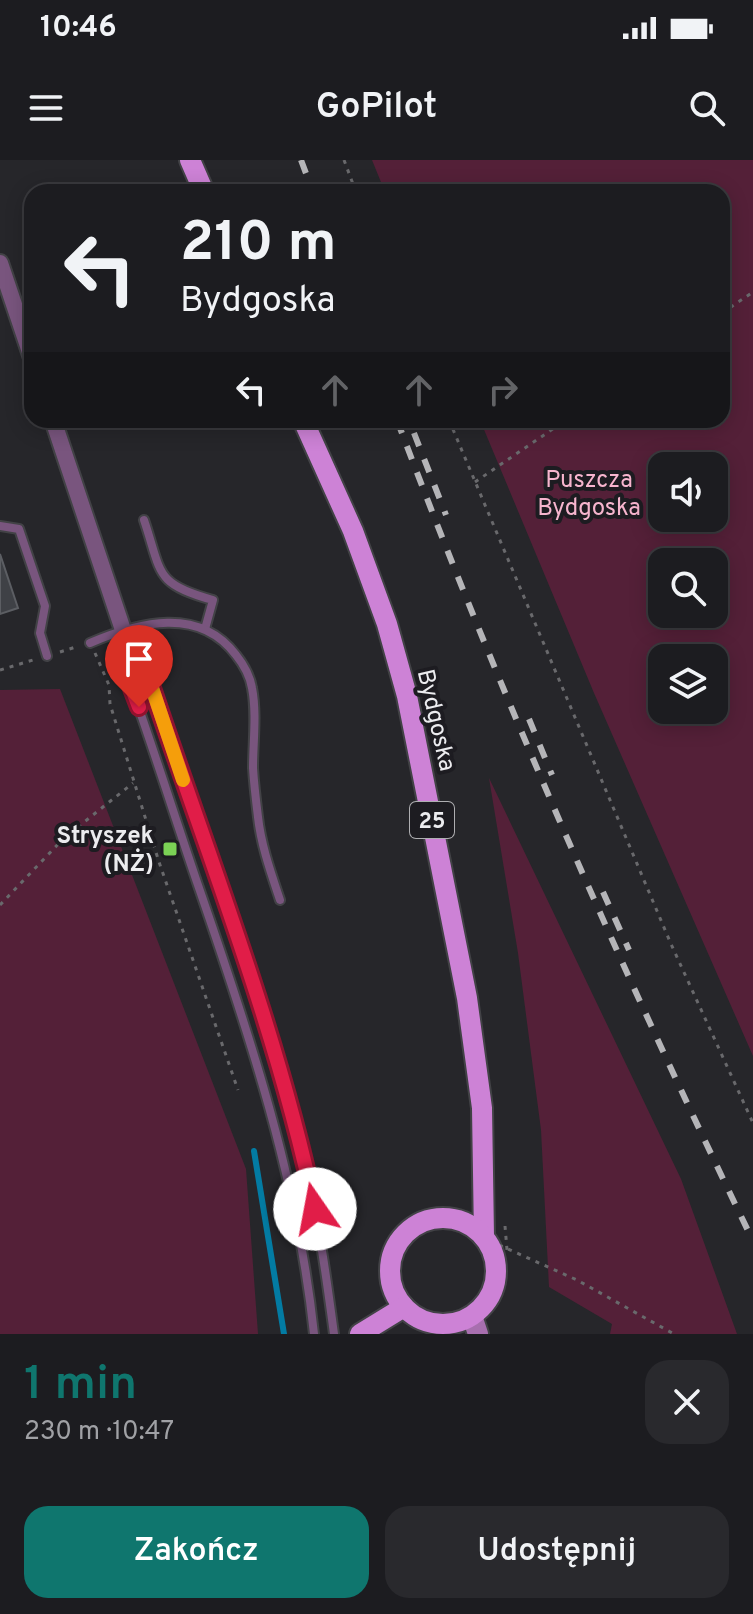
<!DOCTYPE html>
<html lang="pl">
<meta charset="utf-8">
<style>
:root{--surface:#1c1c20;--page:#29292d;--text:#f1f3f6;--muted:#a0a1a5;--line:#3a3a3e;--accent:#0f766e}
body{margin:0;font-family:Overpass,sans-serif;background:var(--page);color:var(--text);height:100vh;display:flex;flex-direction:column;font-size:30px;white-space:nowrap}
*{box-sizing:border-box;margin:0}
p{font-size:26px;color:var(--muted)}
.icon{flex:none;width:44px;height:44px;fill:none;stroke:currentColor;stroke-width:2;stroke-linecap:round;stroke-linejoin:round}
.map{position:relative;height:1174px;overflow:hidden}
.drawer{display:flex;flex-direction:column;background:var(--surface);flex:1}
.drawer>*{flex:none}
.banner{position:absolute;left:24px;top:24px;width:706px;height:244px;border-radius:24px;box-shadow:0 4px 20px #0003,0 0 0 2px var(--line);background:#1c1c20;color:var(--text);overflow:hidden}
.tools{position:absolute;left:648px;top:292px;display:grid;gap:16px}
.tools a{display:grid;place-items:center;width:80px;height:80px;border-radius:16px;background:var(--surface);box-shadow:0 4px 20px #0003,0 0 0 2px var(--line);font-size:40px}
.pin{position:absolute;display:grid;place-items:center;width:68px;height:68px;color:#fff;margin:-82px -34px;border-radius:50% 50% 50% 0;rotate:-45deg;box-shadow:0 0 8px #0007}
.pin .icon{rotate:45deg}
.me{position:absolute;width:88px;margin:-44px;rotate:348deg;stroke-linejoin:round;filter:drop-shadow(0 0 6px #0008)}
.turn{display:flex;align-items:center;gap:28px;height:168px;padding:0 24px;font-size:36px}
.turn .icon{width:104px;height:104px;stroke-width:2.5}
.turn b{display:block;font-size:56px;line-height:68px}
.lanes{display:flex;align-items:center;height:76px;padding:0 24px;background:#0003;justify-content:center;gap:40px;direction:ltr}
.lanes .off{opacity:.35}
.round{display:grid;place-items:center;flex:none;width:84px;height:84px;border-radius:24px;background:var(--page)}
.summary{display:flex;align-items:center;justify-content:space-between;height:136px;padding:0 24px}
h1{font-size:48px;font-weight:600;line-height:60px;color:var(--accent)}
.action{display:flex;gap:16px;margin-top:auto;padding:16px 24px}
.action a{flex:1;height:92px;border-radius:24px;background:var(--accent);color:#fff;font-size:32px;font-weight:600;line-height:92px;text-align:center}
.action a+a{background:var(--page);color:var(--text)}
.status{display:flex;justify-content:space-between;align-items:center;height:56px;padding:0 40px;background:var(--surface);direction:ltr}
.status svg{height:22px;fill:currentColor}
header{display:flex;justify-content:space-between;align-items:center;height:104px;padding:0 24px;background:var(--surface);font-size:36px;font-weight:600}
.map>svg:first-child{display:block}
.green{fill:#542038;fill-rule:evenodd}
.lines{fill:none;stroke-linecap:round;stroke-linejoin:round}
.stream{stroke:#037ba3;stroke-width:6}
.building{fill:#3f4146;stroke:#5c5e63;stroke-width:2}
.lane-casing{stroke:#424246;stroke-width:12}
.street-casing{stroke:#424246;stroke-width:20}
.secondary-casing{stroke:#424246;stroke-width:24}
.primary-casing{stroke:#424246;stroke-width:24}
.path{stroke:#69696c;stroke-width:3;stroke-dasharray:4 6;stroke-linecap:butt}
.lane{stroke:#79557e;stroke-width:8}
.street{stroke:#79557e;stroke-width:16}
.secondary{stroke:#a86faf;stroke-width:20}
.primary{stroke:#cd82d6;stroke-width:20}
.rail{stroke:#b5b5b8;stroke-width:6;stroke-dasharray:14 14;stroke-linecap:butt}
.route-casing{stroke:#92132f;stroke-width:20}
.route{stroke:#e11d48;stroke-width:14}
.slow{stroke:#f59e0b;stroke-width:14}
.poi-dot{fill:#7bd155;stroke:#1d1c21;stroke-width:3}
.labels{text-anchor:middle;stroke-width:8;stroke-linejoin:round;paint-order:stroke}
.shield{fill:#1d1c21;stroke:#aeaeb1;stroke-width:2}
.shield-label{font-size:22px;font-weight:bold;fill:#ececef}
.park-label{font-size:24px;fill:#f7b5ce;stroke:#1d1c21}
.street-label{font-size:24px;fill:#ececef;stroke:#1d1c21}
.poi-label{font-size:24px;font-weight:bold;fill:#ececef;stroke:#1d1c21;text-anchor:end}
</style>
<div class="status"><b>10:46</b><svg viewBox="0 0 49 12"><path d="M0 12V9h3v3zM5 12V6h3v6zM10 12V3h3v9zM15 12V0h3v12zM26 1h20v11H26zM47 4h2v5h-2z"/></svg></div>
<header><svg class="icon" aria-label="menu" viewBox="0 0 24 24"><path d="M4 6h16M4 12h16M4 18h16"/></svg>GoPilot<svg class="icon" aria-label="search" viewBox="0 0 24 24"><circle cx="10" cy="10" r="6"/><path d="M15 15l6 6"/></svg></header>
<div class="map">
<svg width="753" height="1174" viewBox="0 0 753 1174">
<rect width="100%" height="100%" fill="#26262a"/>
<g class="green">
<path d="M 372,0 L 753,0 L 753,896 L 594,533 L 480,260 L 722,260 L 722,32 L 385,32 ZM 714,306 L 714,358 L 662,358 L 662,306 ZM 662,402 L 714,402 L 714,454 L 662,454 ZM 662,498 L 714,498 L 714,550 L 662,550 Z"/>
<path d="M 60,529 L 246,1009 L 258,1174 L 0,1174 L 0,530 Z"/>
<path d="M 489,618 L 681,1019 L 737,1174 L 610,1174 L 612,1164 L 549,1127 L 541,970 L 518,793 Z"/>
</g>
<g class="lines">
<path class="stream" d="M 254,991 L 284,1174"/>
</g>
<path class="building" d="M 0,394 L 18,448 L 0,454 Z"/>
<g class="lines">
<g class="lane-casing">
<g id="lane">
<path d="M 144,360 C 162,413 154,424 213,440 L 205,469"/>
<path d="M 0,366 L 19,369 L 45,446 L 40,473 L 47,496"/>
<path d="M 123,470 L 129,488 L 131,526 C 155,593 176,661 199,728 C 249,873 298,1021 314,1174"/>
<path d="M 90,483 C 139,462 199,446 236,495 C 244,505 250,516 252,528 C 257,554 253,582 253,608 C 254,624 256,641 258,657 C 261,685 271,713 280,740"/>
<path d="M 131,491 L 150,522 C 204,686 269,849 308,1019 C 320,1070 327,1122 334,1174"/>
</g>
</g>
<g class="street-casing">
<g id="street">
<path d="M 0,103 L 32,198"/>
<path d="M 53,260 L 123,470"/>
</g>
</g>
<g class="secondary-casing">
<path id="secondary" d="M 472,1156 L 478,1174"/>
</g>
<g class="primary-casing">
<g id="primary">
<path d="M 190,0 L 204,32"/>
<path d="M 303,260 L 353,371 L 387,464 L 407,536 L 467,838 L 482,948 L 484,1077"/>
<circle cx="443" cy="1111" r="53"/>
<path d="M 360,1174 L 404,1147"/>
</g>
</g>
<g class="path">
<path d="M 344,0 L 356,32"/>
<path d="M 722,153 L 753,132"/>
<path d="M 449,260 L 671,784 L 753,963"/>
<path d="M 475,322 L 566,260"/>
<path d="M 60,492 L 79,486"/>
<path d="M 95,493 L 109,525 L 110,544 L 159,702 L 238,930"/>
<path d="M 0,510 L 33,500"/>
<path d="M 0,745 L 63,679 L 133,623"/>
<path d="M 505,1066 L 507,1090"/>
<path d="M 499,1085 L 577,1120 L 674,1174"/>
</g>
<use href="#lane" class="lane"/>
<use href="#street" class="street"/>
<use href="#secondary" class="secondary"/>
<use href="#primary" class="primary"/>
<g class="rail">
<path d="M 301,0 L 313,32"/>
<path d="M 397,260 C 502,539 623,813 753,1081"/>
<path d="M 414,273 L 446,355"/>
<path d="M 529,559 L 552,615"/>
<path d="M 603,732 L 629,790"/>
</g>
</g>
<g class="lines">
<g class="route-casing">
<path id="route" d="M 139,547 L 131,526 L 129,488 L 150,522 C 208,696 277,869 315,1049"/>
</g>
<use href="#route" class="route"/>
<path class="slow" d="M 136,499 L 150,522 L 183,620"/>
</g>
<rect class="poi-dot" x="162" y="681" width="16" height="16" rx="4"/>
<g class="labels">
<rect class="shield" x="410" y="642" width="44" height="36" rx="6"/>
<g class="shield-label">
<text x="432" y="668">25</text>
</g>
<g class="park-label">
<text x="589" y="327">Puszcza<tspan x="589" dy="28">Bydgoska</tspan></text>
</g>
<g class="street-label">
<text transform="translate(437 560) rotate(77)" y="8">Bydgoska</text>
</g>
<g class="poi-label">
<text x="154" y="683">Stryszek<tspan x="154" dy="28">(NŻ)</tspan></text>
</g>
</g>
</svg>
<div class="tools">
<a><svg class="icon" aria-label="sound" viewBox="0 0 24 24"><path d="M4 9h4l5-4v14l-5-4H4zM17 9q2 3 0 6"/></svg></a>
<a><svg class="icon" aria-label="search" viewBox="0 0 24 24"><circle cx="10" cy="10" r="6"/><path d="M15 15l6 6"/></svg></a>
<a><svg class="icon" aria-label="layers" viewBox="0 0 24 24"><path d="M12 4l9 5-9 5-9-5zM3 14l9 5 9-5"/></svg></a>
</div>
<div class="pin" style="left:139px;top:547px;background:#d93025"><svg class="icon" aria-label="arrive" viewBox="0 0 24 24"><path d="M6 21V4h12l-3 4 3 4H6"/></svg></div>
<svg class="me" style="left:315px;top:1049px" viewBox="-20 -20 40 40"><circle r="19" fill="#fff"/><path d="M0-13L10 11 0 6-10 11z" fill="#e11d48"/></svg>
<div class="banner">
<div class="turn"><svg class="icon" aria-label="left" viewBox="0 0 24 24"><path d="M17 20v-9H6M10 6l-5 5 5 5"/></svg><div><b>210 m</b>Bydgoska</div></div>
<div class="lanes"><svg class="icon" aria-label="left" viewBox="0 0 24 24"><path d="M17 20v-9H6M10 6l-5 5 5 5"/></svg><svg class="icon off" aria-label="ahead" viewBox="0 0 24 24"><path d="M12 20V5M6 11l6-6 6 6"/></svg><svg class="icon off" aria-label="ahead" viewBox="0 0 24 24"><path d="M12 20V5M6 11l6-6 6 6"/></svg><svg class="icon off" aria-label="right" viewBox="0 0 24 24"><path d="M7 20v-9h11M14 6l5 5-5 5"/></svg></div>
</div>
</div>
<section class="drawer">
<div class="summary"><div><h1>1 min</h1><p>230 m · 10:47</p></div><a class="round"><svg class="icon" aria-label="close" viewBox="0 0 24 24"><path d="M6 6l12 12M18 6L6 18"/></svg></a></div>
<div class="action"><a>Zakończ</a><a>Udostępnij</a></div>
</section>
